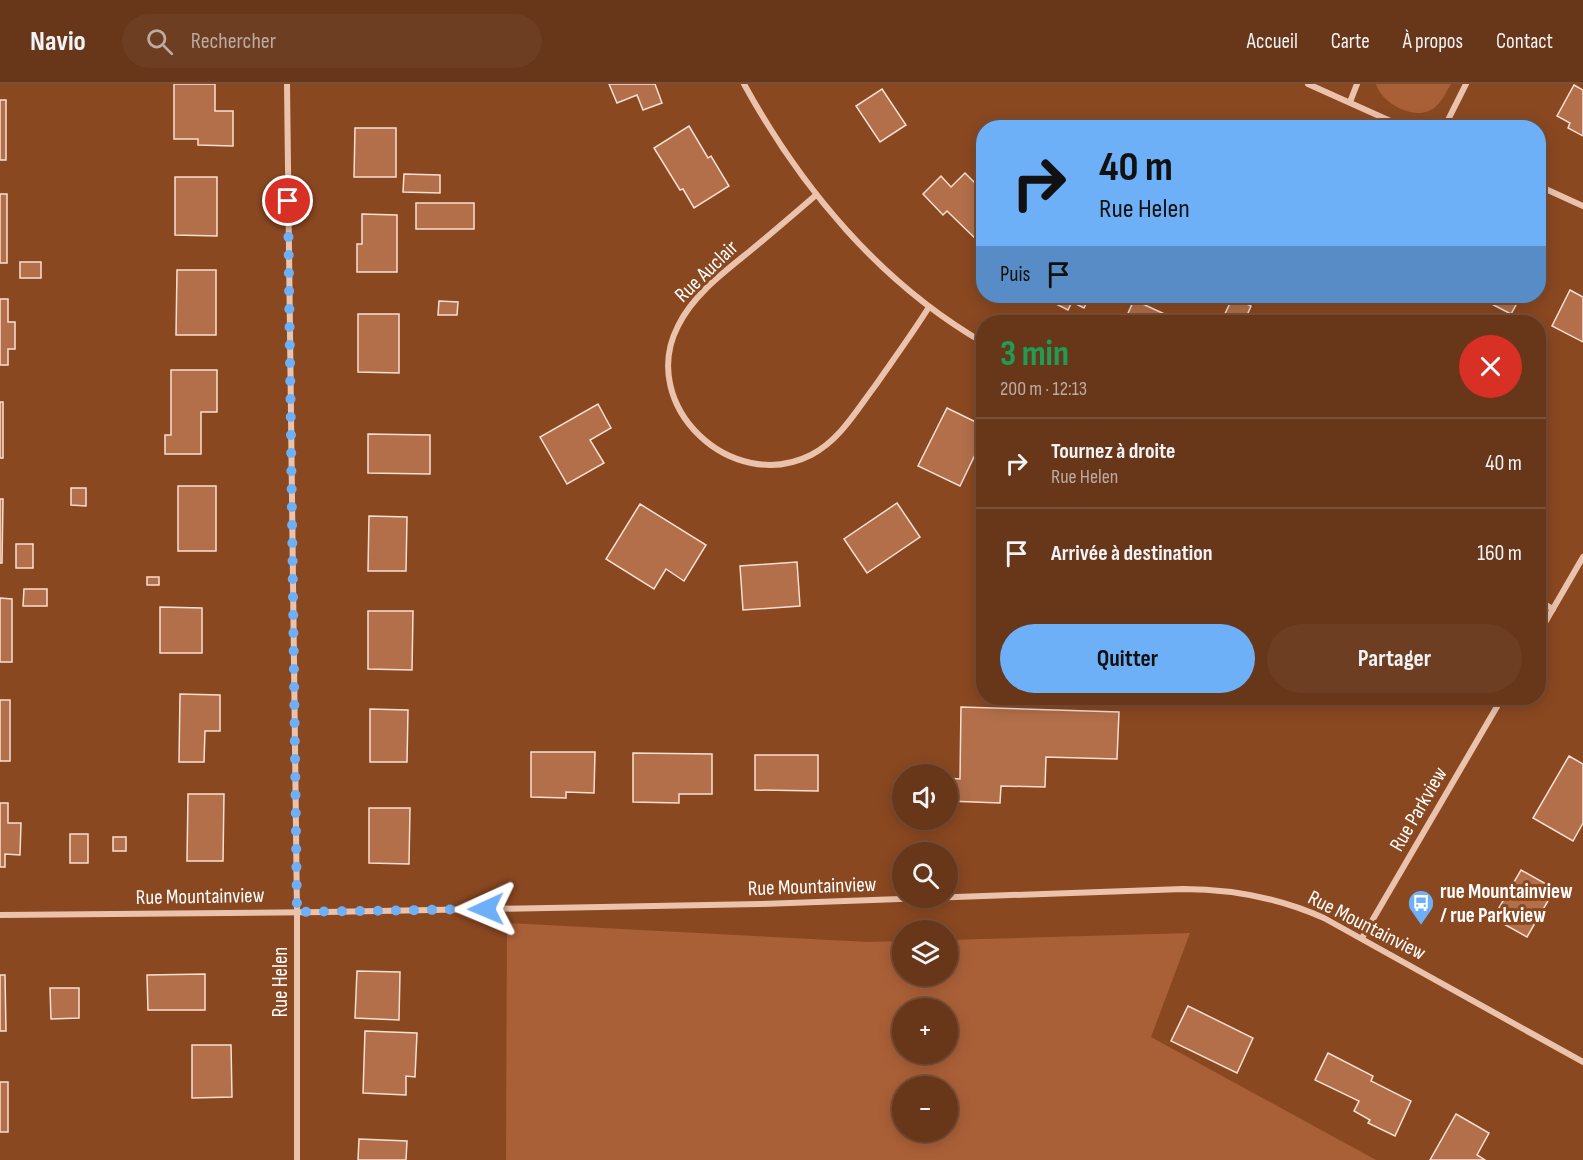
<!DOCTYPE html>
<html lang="fr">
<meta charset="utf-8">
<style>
:root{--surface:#683619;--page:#6d3e22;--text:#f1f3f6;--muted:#bdaba2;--line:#7b5038;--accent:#6eb0f8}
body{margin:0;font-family:"Sofia Sans Condensed",sans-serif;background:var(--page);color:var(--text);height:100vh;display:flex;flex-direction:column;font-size:22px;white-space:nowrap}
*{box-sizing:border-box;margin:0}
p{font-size:20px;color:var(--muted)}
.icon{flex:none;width:33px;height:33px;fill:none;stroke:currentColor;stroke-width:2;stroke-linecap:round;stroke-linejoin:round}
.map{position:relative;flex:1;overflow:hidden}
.drawer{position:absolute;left:976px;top:231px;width:570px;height:390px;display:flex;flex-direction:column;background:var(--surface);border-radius:24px;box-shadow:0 3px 15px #0003,0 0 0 2px var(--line)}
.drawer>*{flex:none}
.hud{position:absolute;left:976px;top:36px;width:570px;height:183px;border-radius:24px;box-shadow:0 3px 15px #0003,0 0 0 2px var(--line);background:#6eb0f8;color:#111;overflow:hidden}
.buttons{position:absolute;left:892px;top:680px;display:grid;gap:12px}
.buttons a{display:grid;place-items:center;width:66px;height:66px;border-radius:50%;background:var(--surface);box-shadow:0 3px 15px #0003,0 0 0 2px var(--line);font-size:30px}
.pin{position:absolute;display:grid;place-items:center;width:51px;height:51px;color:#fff;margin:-26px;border:3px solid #fff;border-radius:50%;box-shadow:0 2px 6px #0007}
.me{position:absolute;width:66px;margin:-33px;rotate:269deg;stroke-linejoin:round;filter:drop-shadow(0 0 4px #0008)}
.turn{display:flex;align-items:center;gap:21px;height:126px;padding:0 24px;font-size:27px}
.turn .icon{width:78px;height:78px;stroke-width:2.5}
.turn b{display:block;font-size:42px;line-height:51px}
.then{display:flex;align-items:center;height:57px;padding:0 24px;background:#0003;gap:12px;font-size:22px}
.round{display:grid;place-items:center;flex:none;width:63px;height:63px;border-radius:32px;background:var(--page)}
.summary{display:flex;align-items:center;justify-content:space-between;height:102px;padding:0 24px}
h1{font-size:36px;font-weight:700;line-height:45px;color:#1e9e55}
.primary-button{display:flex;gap:12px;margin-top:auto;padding:12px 24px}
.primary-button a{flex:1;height:69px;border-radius:36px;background:var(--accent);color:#111;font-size:24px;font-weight:700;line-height:69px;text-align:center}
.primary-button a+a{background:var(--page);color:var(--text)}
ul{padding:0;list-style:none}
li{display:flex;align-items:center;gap:18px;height:90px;padding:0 24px;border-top:2px solid var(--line)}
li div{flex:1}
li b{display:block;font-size:22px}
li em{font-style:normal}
header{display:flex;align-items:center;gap:36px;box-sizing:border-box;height:84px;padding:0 30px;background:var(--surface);border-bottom:2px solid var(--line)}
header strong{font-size:28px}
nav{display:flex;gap:33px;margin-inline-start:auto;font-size:21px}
.search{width:420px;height:54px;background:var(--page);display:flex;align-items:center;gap:15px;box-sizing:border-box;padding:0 21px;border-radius:33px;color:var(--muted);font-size:22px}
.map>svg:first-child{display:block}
.green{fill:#aa6037;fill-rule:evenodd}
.building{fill:#b26f49;stroke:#f8dfd2;stroke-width:1.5}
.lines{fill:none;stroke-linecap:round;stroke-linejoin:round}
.street{stroke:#ebc3ad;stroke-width:6}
.route{stroke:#6eb0f8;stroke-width:10;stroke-dasharray:0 18}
.labels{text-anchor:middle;stroke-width:6;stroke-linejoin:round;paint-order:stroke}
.street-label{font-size:21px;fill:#fff;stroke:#8a4821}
.poi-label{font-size:21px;font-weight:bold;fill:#fff;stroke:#8a4821;text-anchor:start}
</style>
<header>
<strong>Navio</strong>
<div class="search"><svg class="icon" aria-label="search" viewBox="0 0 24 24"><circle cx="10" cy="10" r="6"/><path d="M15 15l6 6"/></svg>Rechercher</div>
<nav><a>Accueil</a><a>Carte</a><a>À propos</a><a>Contact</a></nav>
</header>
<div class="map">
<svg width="1583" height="1076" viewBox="0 0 1583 1076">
<rect width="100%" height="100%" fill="#8a4821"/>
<g class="green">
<path d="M 1376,0 L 1451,0 C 1446,8 1442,18 1434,24 C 1416,38 1382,20 1376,0 Z"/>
<path d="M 507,839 L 869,858 L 903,857 L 903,891 L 948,891 L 948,856 L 1190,849 L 1151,953 L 1376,1076 L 506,1076 ZM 903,924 L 948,924 L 948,969 L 903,969 ZM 903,1002 L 948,1002 L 948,1047 L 903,1047 Z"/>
</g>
<g class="building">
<path d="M 174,0 L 215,0 L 215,27 L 233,27 L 233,62 L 198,61 L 198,55 L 174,55 Z"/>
<path d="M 609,0 L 655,0 L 662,19 L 643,26 L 637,11 L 617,19 Z"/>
<path d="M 1574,1 L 1583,6 L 1583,52 L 1568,44 L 1570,39 L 1557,32 Z"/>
<path d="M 882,5 L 906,41 L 880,58 L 856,22 Z"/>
<rect x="0" y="16" width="6" height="60"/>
<path d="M 689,42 L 708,74 L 711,72 L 729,102 L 694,124 L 683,105 L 680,106 L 654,64 Z"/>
<path d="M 355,44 L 396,44 L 396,93 L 354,93 Z"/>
<path d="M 965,89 L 984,108 L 984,156 L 980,159 L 947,127 L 943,131 L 923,110 L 941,92 L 951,103 Z"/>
<path d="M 404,90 L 440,91 L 440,109 L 403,108 Z"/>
<path d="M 175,93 L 217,93 L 217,152 L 175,151 Z"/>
<rect x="0" y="110" width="7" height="69"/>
<rect x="416" y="119" width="58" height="26"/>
<path d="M 362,130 L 397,131 L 397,188 L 357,188 L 357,160 L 362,160 Z"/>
<rect x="20" y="178" width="21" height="16"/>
<path d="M 177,186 L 216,186 L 216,251 L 176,251 Z"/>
<path d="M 1570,206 L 1583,213 L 1583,258 L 1552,242 Z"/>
<path d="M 1048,212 L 1090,212 L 1084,224 L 1072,218 L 1068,226 L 1046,215 Z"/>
<path d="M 1476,212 L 1521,212 L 1511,230 Z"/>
<path d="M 1233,213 L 1251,222 L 1244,238 L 1221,238 Z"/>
<path d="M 0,215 L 8,215 L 8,238 L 15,238 L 15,265 L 8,265 L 8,281 L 0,281 Z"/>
<path d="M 1134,216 L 1182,238 L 1124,238 Z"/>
<path d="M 439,217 L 458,218 L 457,231 L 438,231 Z"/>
<path d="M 358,230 L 399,230 L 399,289 L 358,288 Z"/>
<path d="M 171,286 L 217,286 L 217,328 L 201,328 L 201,370 L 165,370 L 165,351 L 171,351 Z"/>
<rect x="0" y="318" width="3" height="56"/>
<path d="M 598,320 L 611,344 L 590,356 L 604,379 L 567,400 L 540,353 Z"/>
<path d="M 947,324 L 984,342 L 984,352 L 960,402 L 918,382 Z"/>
<path d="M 368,350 L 430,351 L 430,390 L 368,389 Z"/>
<rect x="178" y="402" width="38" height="65"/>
<path d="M 71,404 L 86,404 L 86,422 L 71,421 Z"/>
<path d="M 0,415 L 3,415 L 2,479 L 0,479 Z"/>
<path d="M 897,419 L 920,453 L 867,489 L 844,455 Z"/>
<path d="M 640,420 L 706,461 L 684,497 L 666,485 L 654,505 L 606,475 Z"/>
<path d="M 369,432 L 407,433 L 406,487 L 368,487 Z"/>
<rect x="16" y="460" width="17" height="24"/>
<path d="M 797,478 L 800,522 L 743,526 L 740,482 Z"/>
<rect x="147" y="493" width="12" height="8"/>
<path d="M 24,505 L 47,505 L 47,522 L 23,522 Z"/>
<path d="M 0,514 L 12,515 L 12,578 L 0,578 Z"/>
<path d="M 160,523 L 202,524 L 202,569 L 160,569 Z"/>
<path d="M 368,527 L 413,527 L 412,586 L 368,585 Z"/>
<path d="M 180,610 L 220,611 L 220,647 L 205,647 L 204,678 L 179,678 Z"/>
<rect x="0" y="616" width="10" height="61"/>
<path d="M 961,623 L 1119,628 L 1117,675 L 1046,673 L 1045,703 L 1001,702 L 1000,719 L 948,717 L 948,694 L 960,695 Z"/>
<path d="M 370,625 L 408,626 L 407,678 L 370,678 Z"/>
<path d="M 531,668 L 595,668 L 594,709 L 566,708 L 566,714 L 531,713 Z"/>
<path d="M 633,669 L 712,670 L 712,710 L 679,710 L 679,719 L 633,718 Z"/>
<path d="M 755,671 L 818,671 L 818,707 L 755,706 Z"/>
<path d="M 1569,672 L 1583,680 L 1583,739 L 1573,757 L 1533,734 Z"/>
<path d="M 188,710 L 224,710 L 223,777 L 187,777 Z"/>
<path d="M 0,719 L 8,719 L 8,739 L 21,739 L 20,771 L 5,770 L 5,783 L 0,783 Z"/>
<path d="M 369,724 L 410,724 L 409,780 L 369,779 Z"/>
<rect x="70" y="750" width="18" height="29"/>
<rect x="113" y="753" width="13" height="14"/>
<path d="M 1521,786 L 1555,805 L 1527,853 L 1493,834 Z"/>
<path d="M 357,887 L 400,888 L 399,936 L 355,934 Z"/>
<path d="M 205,890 L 205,926 L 148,926 L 147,891 Z"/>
<path d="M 0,891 L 5,891 L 6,947 L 0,947 Z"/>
<path d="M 50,904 L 79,904 L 79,934 L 51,935 Z"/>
<path d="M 1188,922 L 1253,954 L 1237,989 L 1171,957 Z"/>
<path d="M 365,947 L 417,949 L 415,993 L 406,992 L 406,1011 L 363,1009 Z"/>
<path d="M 192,961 L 231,961 L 232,1013 L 192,1014 Z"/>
<path d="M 1328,969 L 1373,992 L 1371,997 L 1411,1017 L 1395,1052 L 1368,1039 L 1370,1036 L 1354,1027 L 1359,1017 L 1315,996 Z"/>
<rect x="0" y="998" width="8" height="50"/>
<path d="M 1456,1030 L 1489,1049 L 1477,1071 L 1485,1076 L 1430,1076 Z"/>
<path d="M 359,1055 L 407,1057 L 406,1076 L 358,1076 Z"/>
</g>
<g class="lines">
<g class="street">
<path d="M 287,0 L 297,828 L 297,1076"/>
<path d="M 744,0 C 801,104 880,199 984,259"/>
<path d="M 1308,0 L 1406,44"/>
<path d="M 1350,18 L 1357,0"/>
<path d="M 1444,44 L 1466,0"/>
<path d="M 1539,102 L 1583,122"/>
<path d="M 816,111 C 794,130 772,149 750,167 C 724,188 693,211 678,242 C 637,322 732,411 811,371 C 840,356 856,327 875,302 C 893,276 912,250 929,223"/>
<path d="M 1539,517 L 1553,525"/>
<path d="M 1539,549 L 1583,473"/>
<path d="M 0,831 L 326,828 L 760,820 L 1183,805 C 1233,805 1279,814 1324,834 L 1583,978"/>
<path d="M 1362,854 L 1502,614"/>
</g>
</g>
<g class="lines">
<path class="route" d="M 288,117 L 297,828 L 486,825"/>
</g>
<defs>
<g id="bus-pin" transform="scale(1.35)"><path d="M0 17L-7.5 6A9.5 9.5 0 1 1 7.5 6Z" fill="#6eb0f8" stroke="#8a4821"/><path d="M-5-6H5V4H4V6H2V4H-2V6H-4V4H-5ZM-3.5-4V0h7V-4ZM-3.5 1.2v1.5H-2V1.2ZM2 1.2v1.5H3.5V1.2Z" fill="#fff"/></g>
</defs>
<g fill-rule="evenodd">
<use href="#bus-pin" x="1421" y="819"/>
</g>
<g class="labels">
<g class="street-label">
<text transform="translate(706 187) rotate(-44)" y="7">Rue Auclair</text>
<text transform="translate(1418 725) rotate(-60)" y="7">Rue Parkview</text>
<text transform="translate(812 802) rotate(-2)" y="7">Rue Mountainview</text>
<text transform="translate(200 812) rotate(-1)" y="7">Rue Mountainview</text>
<text transform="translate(1367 841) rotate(27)" y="7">Rue Mountainview</text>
<text transform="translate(280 898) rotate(-90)" y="7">Rue Helen</text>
</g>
<g class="poi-label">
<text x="1440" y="814">rue Mountainview<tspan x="1440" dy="24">/ rue Parkview</tspan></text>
</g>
</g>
</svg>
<div class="buttons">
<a><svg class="icon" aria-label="sound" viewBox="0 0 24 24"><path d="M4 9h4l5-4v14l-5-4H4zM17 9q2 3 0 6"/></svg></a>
<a><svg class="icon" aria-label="search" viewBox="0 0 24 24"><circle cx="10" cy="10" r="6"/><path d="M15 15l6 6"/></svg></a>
<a><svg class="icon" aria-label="layers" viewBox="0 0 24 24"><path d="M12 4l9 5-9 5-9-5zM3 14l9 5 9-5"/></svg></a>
<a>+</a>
<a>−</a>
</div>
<div class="pin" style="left:288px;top:117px;background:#d93025"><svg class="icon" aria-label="arrive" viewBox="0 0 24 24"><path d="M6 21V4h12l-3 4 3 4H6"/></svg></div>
<svg class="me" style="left:486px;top:825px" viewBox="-20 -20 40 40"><path d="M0-17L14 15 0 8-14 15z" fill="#6eb0f8" stroke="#fff" stroke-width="4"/></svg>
<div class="hud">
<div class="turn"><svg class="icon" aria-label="right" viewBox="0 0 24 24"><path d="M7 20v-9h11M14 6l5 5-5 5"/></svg><div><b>40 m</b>Rue Helen</div></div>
<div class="then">Puis<svg class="icon" aria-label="arrive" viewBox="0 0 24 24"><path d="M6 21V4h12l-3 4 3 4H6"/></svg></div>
</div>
<section class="drawer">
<div class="summary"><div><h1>3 min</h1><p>200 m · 12:13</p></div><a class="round" style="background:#d93025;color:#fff"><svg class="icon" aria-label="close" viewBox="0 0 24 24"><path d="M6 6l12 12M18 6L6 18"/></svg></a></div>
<ul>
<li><svg class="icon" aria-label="right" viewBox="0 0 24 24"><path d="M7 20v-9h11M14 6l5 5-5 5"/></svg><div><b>Tournez à droite</b><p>Rue Helen</p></div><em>40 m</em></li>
<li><svg class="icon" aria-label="arrive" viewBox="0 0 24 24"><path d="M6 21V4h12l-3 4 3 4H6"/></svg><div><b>Arrivée à destination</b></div><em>160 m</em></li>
</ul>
<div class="primary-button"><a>Quitter</a><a>Partager</a></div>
</section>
</div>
